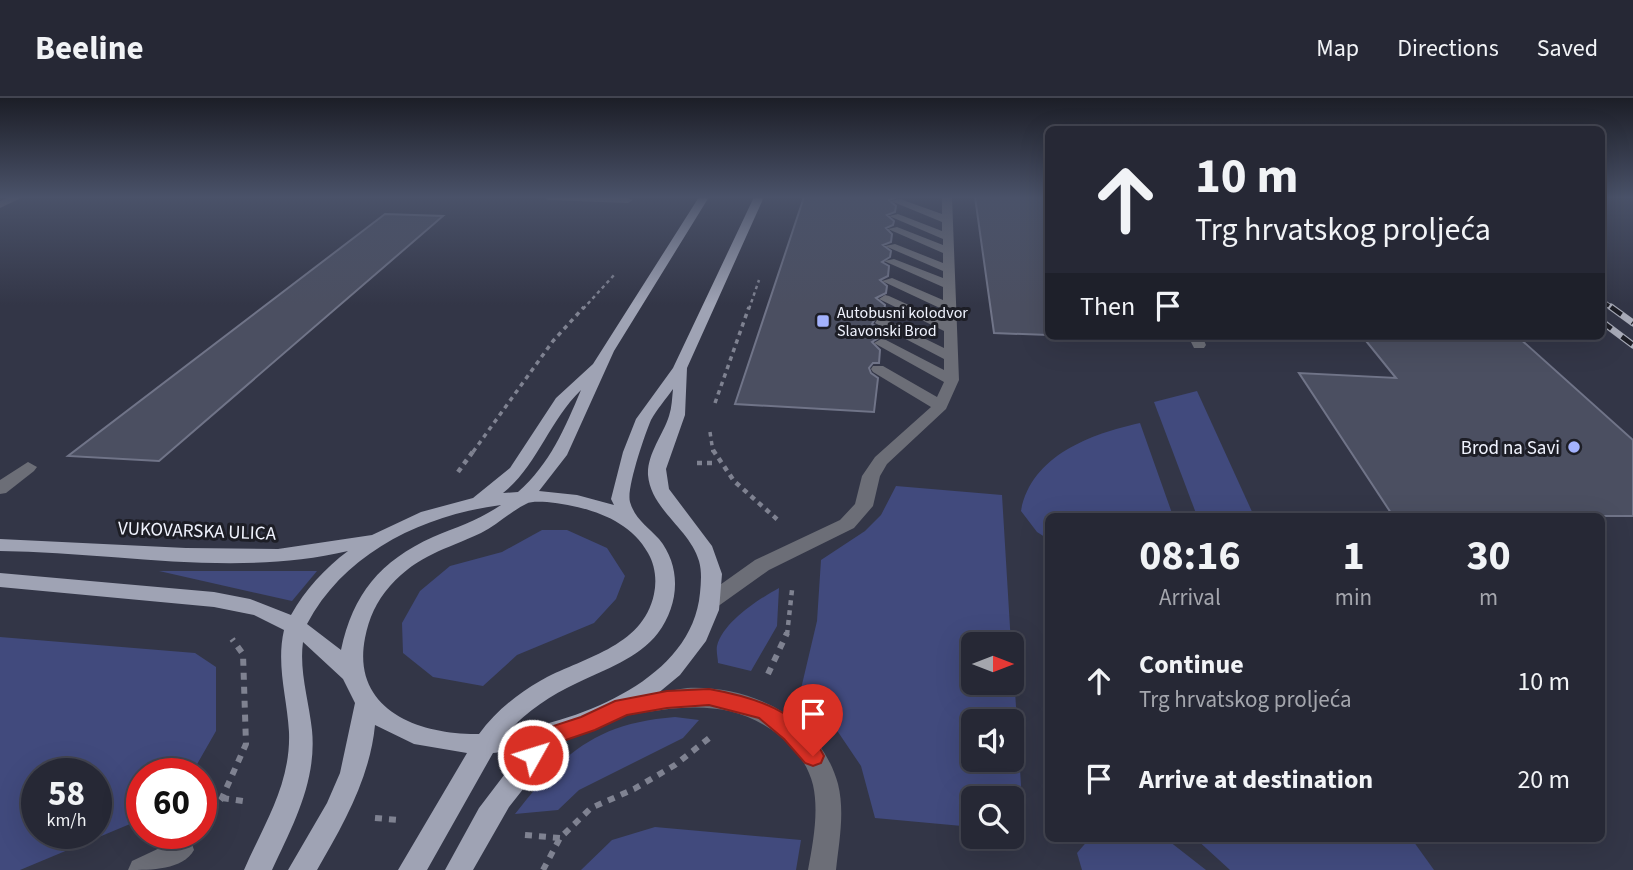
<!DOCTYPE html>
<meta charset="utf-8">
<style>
:root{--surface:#262835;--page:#2e303d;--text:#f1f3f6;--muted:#a4a6ad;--line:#424450}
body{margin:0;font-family:"Source Sans 3",sans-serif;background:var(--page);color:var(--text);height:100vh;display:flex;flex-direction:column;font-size:26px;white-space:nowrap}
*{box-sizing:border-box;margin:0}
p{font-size:23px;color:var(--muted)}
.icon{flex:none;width:38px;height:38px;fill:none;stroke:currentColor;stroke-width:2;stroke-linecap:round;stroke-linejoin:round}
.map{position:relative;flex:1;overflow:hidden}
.panel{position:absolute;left:1045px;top:415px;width:560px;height:329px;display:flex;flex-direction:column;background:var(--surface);border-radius:10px;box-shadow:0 7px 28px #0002,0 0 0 2px var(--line)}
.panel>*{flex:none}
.guide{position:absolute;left:1045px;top:28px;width:560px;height:214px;border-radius:10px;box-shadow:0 7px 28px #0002,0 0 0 2px var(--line);background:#262835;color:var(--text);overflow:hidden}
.needle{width:46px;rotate:90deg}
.tools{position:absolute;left:961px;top:534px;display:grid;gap:14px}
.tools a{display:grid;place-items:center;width:63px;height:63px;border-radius:10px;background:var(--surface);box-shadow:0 7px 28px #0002,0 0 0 2px var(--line);font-size:35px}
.speed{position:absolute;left:21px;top:660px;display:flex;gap:14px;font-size:35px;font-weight:700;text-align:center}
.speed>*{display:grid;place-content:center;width:91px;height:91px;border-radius:50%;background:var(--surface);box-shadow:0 7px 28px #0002,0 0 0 2px var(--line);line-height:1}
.speed small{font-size:18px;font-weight:400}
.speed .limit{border:10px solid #d22;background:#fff;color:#111}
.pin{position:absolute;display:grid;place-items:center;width:60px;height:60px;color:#fff;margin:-72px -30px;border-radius:50% 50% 50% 0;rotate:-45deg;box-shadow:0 0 7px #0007}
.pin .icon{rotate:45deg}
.me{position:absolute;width:77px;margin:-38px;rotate:51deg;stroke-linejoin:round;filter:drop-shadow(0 0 5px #0008)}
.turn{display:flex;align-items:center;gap:24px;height:147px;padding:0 35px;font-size:32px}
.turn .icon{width:91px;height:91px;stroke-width:2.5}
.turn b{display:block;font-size:49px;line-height:60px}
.then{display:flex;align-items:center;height:66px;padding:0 35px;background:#0003;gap:14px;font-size:26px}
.eta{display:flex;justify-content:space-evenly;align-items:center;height:119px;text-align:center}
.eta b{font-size:42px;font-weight:700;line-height:49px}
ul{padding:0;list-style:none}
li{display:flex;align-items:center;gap:21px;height:98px;padding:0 35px}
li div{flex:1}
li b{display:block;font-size:26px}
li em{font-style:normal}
header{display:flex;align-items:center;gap:42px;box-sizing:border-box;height:98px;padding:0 35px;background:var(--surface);border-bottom:2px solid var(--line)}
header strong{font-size:33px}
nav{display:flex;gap:38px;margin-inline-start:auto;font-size:24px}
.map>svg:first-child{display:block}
.green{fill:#414a7d;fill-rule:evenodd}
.building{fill:#4b4f61;stroke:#707488;stroke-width:2}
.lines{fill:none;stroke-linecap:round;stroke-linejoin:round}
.path-far3{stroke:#7f8291;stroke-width:2.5;stroke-dasharray:3.5 3.5;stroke-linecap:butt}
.path-far2{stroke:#7f8291;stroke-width:3.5;stroke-dasharray:4.5 4.5;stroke-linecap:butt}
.path-far1{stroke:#7f8291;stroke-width:4.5;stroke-dasharray:5 5;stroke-linecap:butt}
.path{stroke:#7f8291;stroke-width:6;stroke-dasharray:7 7;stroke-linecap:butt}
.minor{fill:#6c6e77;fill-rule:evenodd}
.major{fill:#9fa3b4;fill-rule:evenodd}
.rail-far1-casing{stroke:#a9acb9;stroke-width:5}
.rail-casing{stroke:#a9acb9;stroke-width:7}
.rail-far1{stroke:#1d1e26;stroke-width:3.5;stroke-dasharray:10;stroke-linecap:butt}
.rail{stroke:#1d1e26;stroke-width:4.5;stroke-dasharray:13;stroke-linecap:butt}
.route{fill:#d93025;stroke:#8d1f18;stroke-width:2}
.poi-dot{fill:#a3b2fd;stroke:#1d1e26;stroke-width:2.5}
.labels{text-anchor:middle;stroke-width:6;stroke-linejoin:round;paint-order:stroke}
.far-poi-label{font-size:16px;fill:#f0f3fe;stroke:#1d1e26;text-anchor:start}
.poi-label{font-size:19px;fill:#f0f3fe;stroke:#1d1e26;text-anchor:end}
.street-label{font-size:19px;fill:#f0f3fe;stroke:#1d1e26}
</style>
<header>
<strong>Beeline</strong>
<nav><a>Map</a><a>Directions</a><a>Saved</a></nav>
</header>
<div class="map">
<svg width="1633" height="772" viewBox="0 0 1633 772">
<rect width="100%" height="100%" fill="#333647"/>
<g class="green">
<path d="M 1197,293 L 1254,418 L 1197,418 L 1154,304 Z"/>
<path d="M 1140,325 L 1173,418 L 1048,418 L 1048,441 L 1037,434 L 1021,413 C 1031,358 1090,336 1140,325 Z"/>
<path d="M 896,388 L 1002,397 L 1011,546 L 973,546 L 973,584 L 1012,584 L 1012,546 L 1024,734 L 1012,733 L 1012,700 L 973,700 L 973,729 L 875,720 L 861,668 L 836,631 L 800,595 L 817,523 L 821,462 L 865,433 L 881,417 ZM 1012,623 L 1012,662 L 973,662 L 973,623 Z"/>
<path d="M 542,432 L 567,432 L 607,450 L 625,478 L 616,501 L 594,525 L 517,557 L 483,588 L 433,579 L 403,555 L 402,525 L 420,493 L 450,468 L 502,454 Z"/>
<path d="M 159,473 L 317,473 L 292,503 Z"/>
<path d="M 779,490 L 777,528 L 751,573 L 718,565 C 718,561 716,553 717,548 C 723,524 759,501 779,490 Z"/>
<path d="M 0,539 L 195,555 L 216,569 L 216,633 L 192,675 L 142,676 L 142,721 L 20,772 L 0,772 ZM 37,676 L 96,676 L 96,735 L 37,735 Z"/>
<path d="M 675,619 L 699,622 L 683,640 L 579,692 L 558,712 L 515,716 C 562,656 596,625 675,619 Z"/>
<path d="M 655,729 L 801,742 L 796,772 L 581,772 L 612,742 Z"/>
<path d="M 1090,740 L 1165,740 L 1206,772 L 1082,772 L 1077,755 Z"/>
<path d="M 1195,740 L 1411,740 L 1434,772 L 1230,772 Z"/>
</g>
<g class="building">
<path d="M 804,99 L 897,99 L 889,102 L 896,108 L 895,114 L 887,117 L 894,123 L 893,127 L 886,130 L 892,136 L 891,144 L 883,147 L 891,153 L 890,159 L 882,164 L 889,168 L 888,178 L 880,182 L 887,188 L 886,195 L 876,200 L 885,207 L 883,219 L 875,221 L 872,226 L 881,231 L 882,238 L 872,244 L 880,252 L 879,265 L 873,265 L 869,270 L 871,275 L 878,280 L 874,314 L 735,306 Z"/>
<path d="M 975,99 L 1048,99 L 1048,237 L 994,235 Z"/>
<path d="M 385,116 L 443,118 L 159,363 L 68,358 Z"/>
<path d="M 1362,238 L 1517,238 L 1633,342 L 1633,418 L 1393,418 L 1299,275 L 1396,280 Z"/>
</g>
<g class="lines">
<g class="path-far3">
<path d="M 583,211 L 615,176"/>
<path d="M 749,211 L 759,182"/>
</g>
<g class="path-far2">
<path d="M 715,305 L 749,209"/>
<path d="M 710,334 L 713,354"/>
<path d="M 473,354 L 553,243 L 584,209"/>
</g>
<g class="path-far1">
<path d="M 713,352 L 734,383 L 779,423"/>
<path d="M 697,365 L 716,365"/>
<path d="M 458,374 L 474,352"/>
<path d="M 787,537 L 792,492"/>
</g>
<g class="path">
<path d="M 768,576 L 787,535"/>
<path d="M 222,700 L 249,704"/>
<path d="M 375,720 L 398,722"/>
<path d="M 203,724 L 222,700 L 246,646 L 243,556 L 232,541"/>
<path d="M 525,737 L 560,740"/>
<path d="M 543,772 L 560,740 L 591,710 L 634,691 L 675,667 L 713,637"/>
</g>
<g class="minor">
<path d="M 10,99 L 23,99 L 0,110 L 0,103 Z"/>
<path d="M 543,99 L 624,99 L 633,102 L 628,105 L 548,102 Z"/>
<path d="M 942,99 L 952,99 L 959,282 L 946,311 L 887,366 L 880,378 L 873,408 L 854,430 L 769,472 L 717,509 L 710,511 L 703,509 L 700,504 L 703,499 L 755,462 L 840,422 L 855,406 L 862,378 L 875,359 L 931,309 L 873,274 L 871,271 L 873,268 L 883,268 L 937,299 L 944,284 L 874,245 L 881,241 L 886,242 L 944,272 L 944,261 L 875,225 L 877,222 L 887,222 L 944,250 L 944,233 L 879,201 L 885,197 L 889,198 L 944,223 L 944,212 L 882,183 L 892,180 L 943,202 L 943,189 L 884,163 L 894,161 L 943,180 L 943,173 L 885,148 L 895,146 L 943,165 L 943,155 L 888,131 L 897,129 L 943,147 L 943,141 L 889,118 L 898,116 L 942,133 L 942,124 L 891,103 L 900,101 L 942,116 Z"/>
<path d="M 1188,238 L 1202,238 L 1206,247 L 1204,250 L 1194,250 Z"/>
<path d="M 28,364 L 37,369 L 34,373 L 6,395 L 0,396 L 0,382 Z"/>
<path d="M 687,590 C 751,587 820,620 838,686 C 845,714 839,744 836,772 L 808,772 C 813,745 819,714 813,687 C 808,667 796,651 781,639 C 733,599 680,608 623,618 L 615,616 L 611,609 L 615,602 L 623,600 Z"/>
<path d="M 181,740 L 191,743 L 194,752 C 183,772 151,772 128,772 L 132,763 Z"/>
</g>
<path class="major" d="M 699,99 L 709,99 L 614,253 L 567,357 L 539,393 L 577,397 L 614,407 L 611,401 L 623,354 L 636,321 L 673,270 L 754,99 L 764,99 L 687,270 L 685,317 L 666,371 L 669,391 L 712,448 L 722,476 L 719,512 L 706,543 L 680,577 L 651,601 L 617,621 L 561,643 L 509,709 L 473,772 L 445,772 L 479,710 L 523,652 L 493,655 L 427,772 L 398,772 L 467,655 L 414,646 L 375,627 C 370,680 343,727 317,772 L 288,772 L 327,705 L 340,675 L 355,605 L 343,581 L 303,544 C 299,573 309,603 312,632 C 317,683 293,727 272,772 L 244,772 C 264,726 291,686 289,634 C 287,599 276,567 284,532 L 254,517 L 214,509 L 0,489 L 0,475 L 214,494 L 250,501 L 291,517 C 305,492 325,470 348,453 C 234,480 115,454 0,453 L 0,441 L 186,450 L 278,451 L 372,437 L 421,414 L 473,400 L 510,370 L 556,300 L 593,266 ZM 673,291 C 672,300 672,309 669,318 C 663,337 647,356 648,377 C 651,412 690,431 699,463 C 702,474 701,484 700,495 C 692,581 582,622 508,634 C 527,613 551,597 577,585 C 605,571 638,561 658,535 C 679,507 682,469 659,441 C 648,429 635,421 630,404 C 626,391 645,336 651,322 C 657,311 666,301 673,291 ZM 581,292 C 565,330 550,366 518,394 L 503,395 C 537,368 549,323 581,292 ZM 547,404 C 584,408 628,419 648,455 C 655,467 657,482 654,496 C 643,550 580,560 540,583 C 516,597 495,614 479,636 C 419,637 351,612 365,540 C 369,520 376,504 390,488 C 419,456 445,452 481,435 C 497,427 510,414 526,406 C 531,403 540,404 547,404 ZM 501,407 C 479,422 457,429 433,439 C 380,463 353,496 341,552 L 307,526 C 345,454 424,417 501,407 Z"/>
<g class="rail-far1-casing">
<path id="rail-far1" d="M 1601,202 L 1613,211"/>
</g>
<g class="rail-casing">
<g id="rail">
<path d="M 1611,209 L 1633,225"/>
<path d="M 1601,223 L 1633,247"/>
</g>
</g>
<use href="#rail-far1" class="rail-far1"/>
<use href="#rail" class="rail"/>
</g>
<linearGradient id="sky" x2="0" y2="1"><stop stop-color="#1c1e27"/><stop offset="0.48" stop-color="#4a5269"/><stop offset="1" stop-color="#4a5269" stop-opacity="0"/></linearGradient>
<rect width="1633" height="207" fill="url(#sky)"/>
<path class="route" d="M 709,591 C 754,599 802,613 824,658 L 821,665 L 813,668 L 805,665 L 784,641 L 759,620 L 709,607 L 667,610 L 627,617 L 595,632 L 560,644 L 540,663 L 533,666 L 525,663 L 521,657 L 544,631 L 581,619 L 615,603 L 667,593 Z"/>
<g class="poi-dot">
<rect x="816" y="216" width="14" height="14" rx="3.5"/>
<circle cx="1574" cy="349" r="7"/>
</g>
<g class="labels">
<g class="far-poi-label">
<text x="837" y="220">Autobusni kolodvor<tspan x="837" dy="18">Slavonski Brod</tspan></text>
</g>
<g class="poi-label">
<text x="1560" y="356">Brod na Savi</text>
</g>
<g class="street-label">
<text transform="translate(197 432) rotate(2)" y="7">VUKOVARSKA ULICA</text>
</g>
</g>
</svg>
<div class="tools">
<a><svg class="needle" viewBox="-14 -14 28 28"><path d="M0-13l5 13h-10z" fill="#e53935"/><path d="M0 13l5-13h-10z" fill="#a4a6ad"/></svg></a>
<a><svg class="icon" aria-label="sound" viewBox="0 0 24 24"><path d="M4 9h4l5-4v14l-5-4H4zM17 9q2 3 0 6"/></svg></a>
<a><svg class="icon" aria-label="search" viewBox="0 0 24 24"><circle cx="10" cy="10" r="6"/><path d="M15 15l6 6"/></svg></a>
</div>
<div class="speed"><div>58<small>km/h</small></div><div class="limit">60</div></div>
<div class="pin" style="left:813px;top:658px;background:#d93025"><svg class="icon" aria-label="arrive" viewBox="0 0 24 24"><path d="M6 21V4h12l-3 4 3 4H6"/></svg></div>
<svg class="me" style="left:533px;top:657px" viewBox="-20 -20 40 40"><circle r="17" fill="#d93025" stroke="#fff" stroke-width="3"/><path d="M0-11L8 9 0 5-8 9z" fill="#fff"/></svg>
<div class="guide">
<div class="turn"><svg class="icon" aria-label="ahead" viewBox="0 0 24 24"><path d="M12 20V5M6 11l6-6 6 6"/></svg><div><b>10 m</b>Trg hrvatskog proljeća</div></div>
<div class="then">Then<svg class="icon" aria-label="arrive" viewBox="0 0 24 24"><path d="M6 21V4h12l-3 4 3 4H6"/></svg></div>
</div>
<section class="panel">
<div class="eta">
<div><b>08:16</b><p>Arrival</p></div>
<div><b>1</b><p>min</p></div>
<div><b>30</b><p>m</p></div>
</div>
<ul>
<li><svg class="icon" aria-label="ahead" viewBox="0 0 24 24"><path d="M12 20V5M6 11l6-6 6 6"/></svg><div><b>Continue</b><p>Trg hrvatskog proljeća</p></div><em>10 m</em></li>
<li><svg class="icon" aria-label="arrive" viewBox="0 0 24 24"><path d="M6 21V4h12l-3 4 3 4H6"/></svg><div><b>Arrive at destination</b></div><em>20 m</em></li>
</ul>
</section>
</div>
